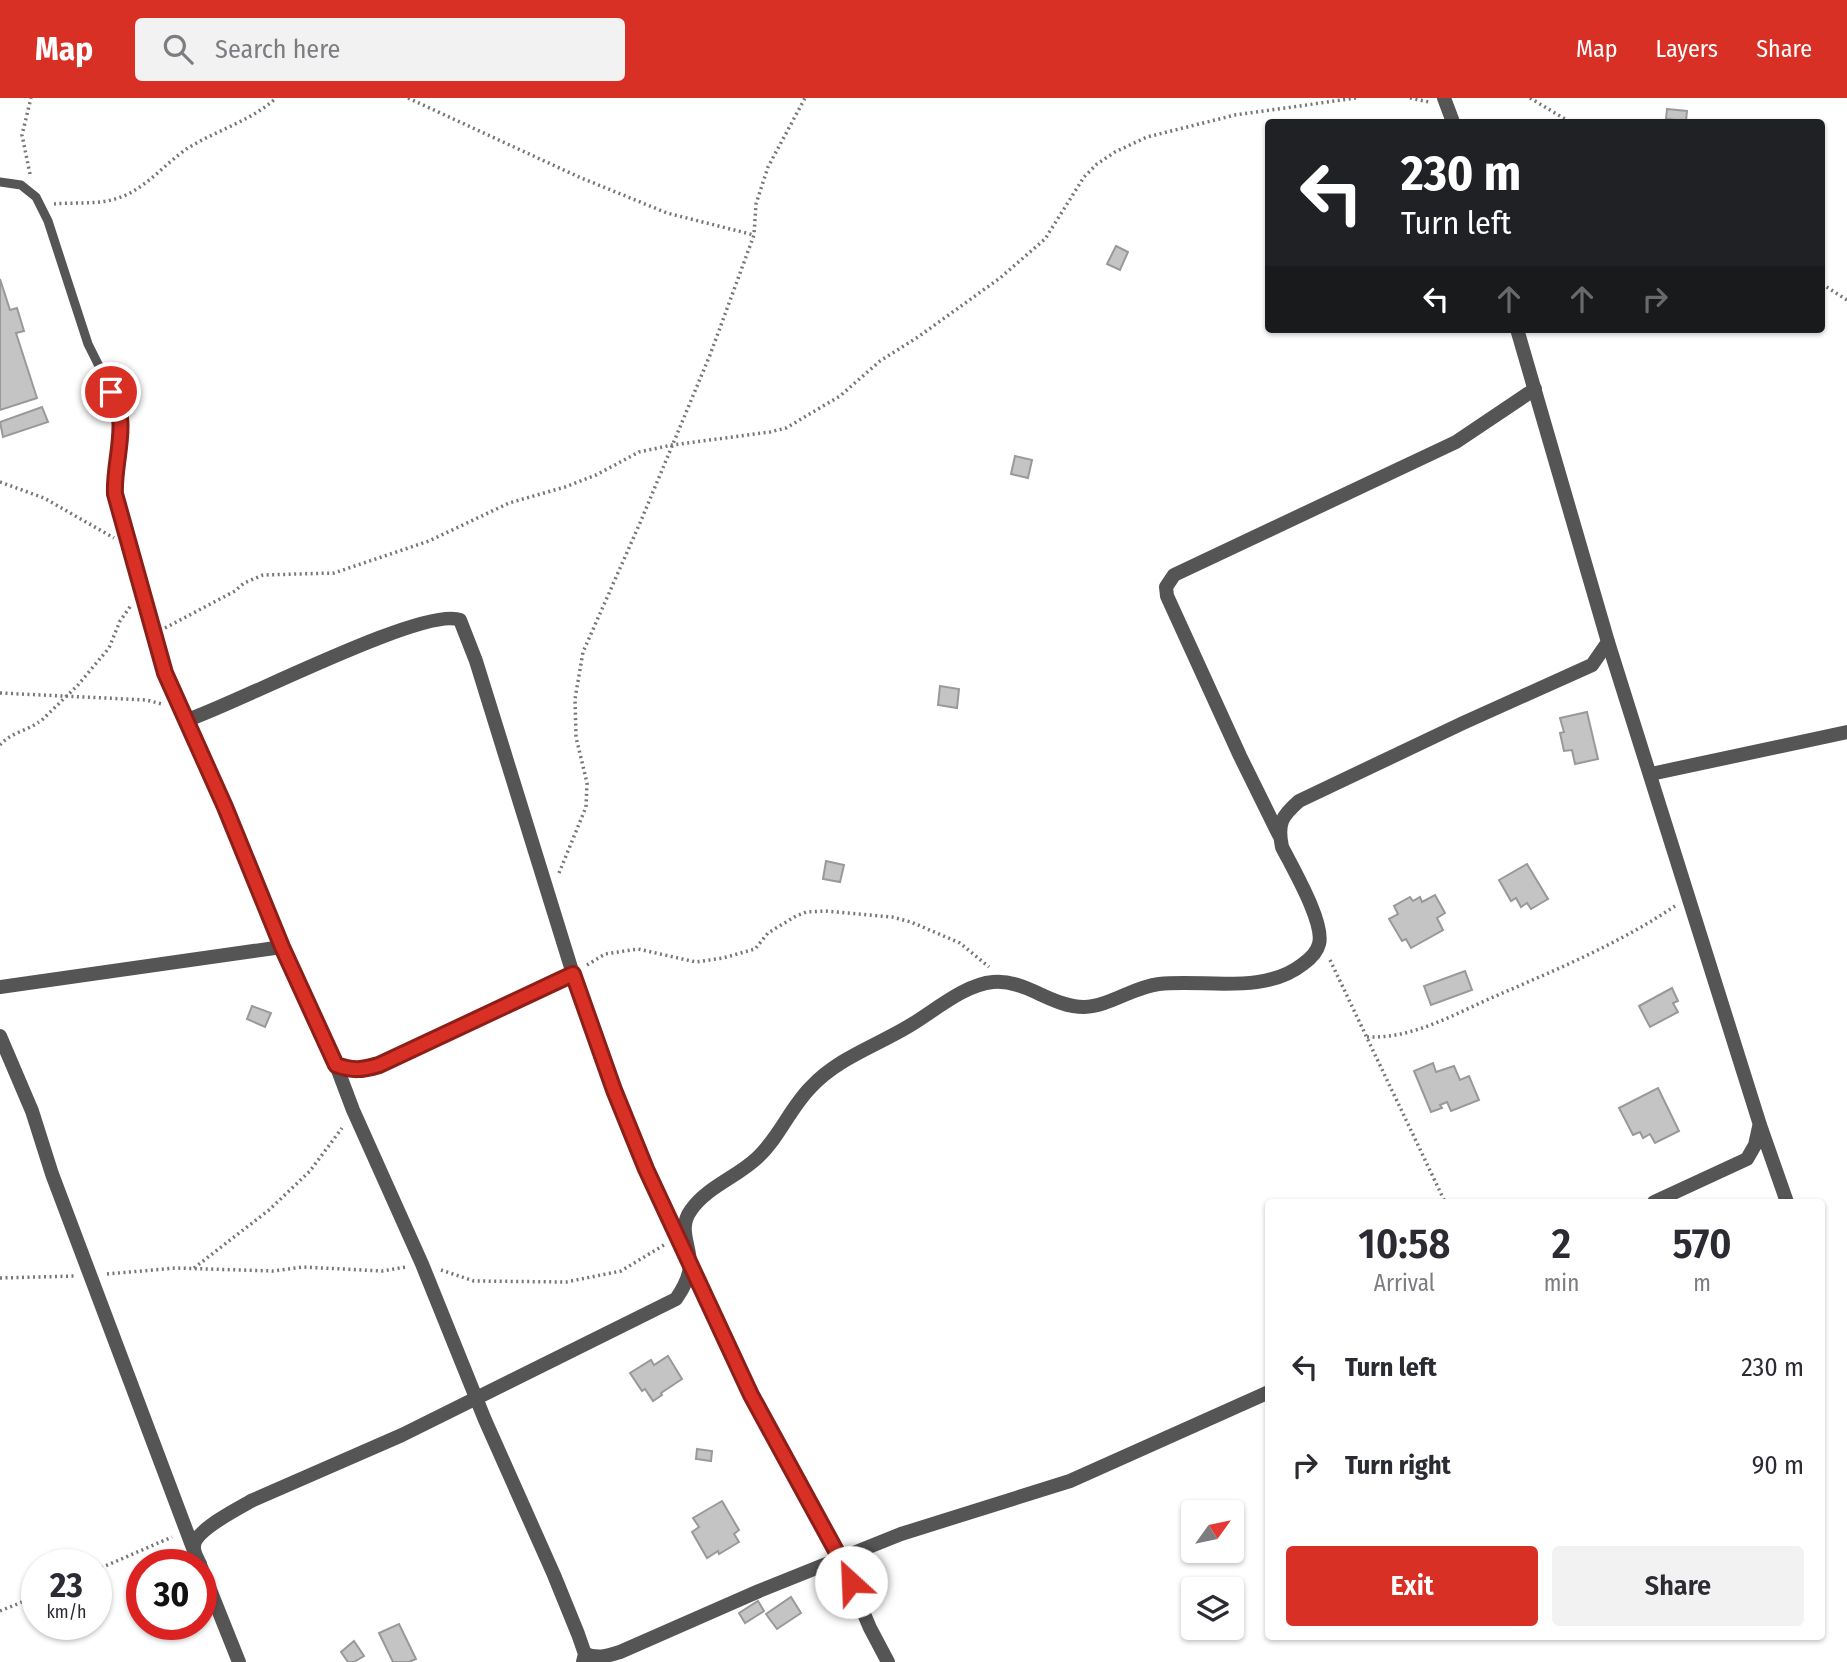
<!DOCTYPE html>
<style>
:root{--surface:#fff;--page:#f2f2f3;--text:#2b2b33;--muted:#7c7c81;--accent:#d93025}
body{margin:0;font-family:"Fira Sans Condensed",sans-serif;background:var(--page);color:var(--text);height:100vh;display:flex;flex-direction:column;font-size:26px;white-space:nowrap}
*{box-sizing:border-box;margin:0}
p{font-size:23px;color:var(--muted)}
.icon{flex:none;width:38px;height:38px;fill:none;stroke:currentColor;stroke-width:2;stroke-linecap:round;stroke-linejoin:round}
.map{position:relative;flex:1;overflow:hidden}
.details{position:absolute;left:1265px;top:1101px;width:560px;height:441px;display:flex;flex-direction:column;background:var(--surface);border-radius:7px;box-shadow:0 2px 5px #0004}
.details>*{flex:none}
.top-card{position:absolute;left:1265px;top:21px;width:560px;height:214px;border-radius:7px;box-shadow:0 2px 5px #0004;background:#202124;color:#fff;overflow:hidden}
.needle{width:46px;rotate:57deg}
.controls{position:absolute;left:1181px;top:1402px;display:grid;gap:14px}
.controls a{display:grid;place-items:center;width:63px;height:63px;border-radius:7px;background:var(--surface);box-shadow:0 2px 5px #0004;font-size:35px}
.speed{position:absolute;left:21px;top:1451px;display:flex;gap:14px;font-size:35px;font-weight:700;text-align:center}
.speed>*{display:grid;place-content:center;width:91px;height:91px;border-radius:50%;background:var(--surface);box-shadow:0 2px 5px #0004;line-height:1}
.speed small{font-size:18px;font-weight:400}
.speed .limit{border:10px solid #d22;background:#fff;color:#111}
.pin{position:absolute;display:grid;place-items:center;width:60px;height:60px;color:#fff;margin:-30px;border:4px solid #fff;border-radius:50%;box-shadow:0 2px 7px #0007}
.me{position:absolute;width:77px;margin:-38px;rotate:335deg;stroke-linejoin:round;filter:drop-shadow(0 0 5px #0008)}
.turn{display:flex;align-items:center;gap:24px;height:147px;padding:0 21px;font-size:32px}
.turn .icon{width:91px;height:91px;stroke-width:2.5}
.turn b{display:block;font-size:49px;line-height:60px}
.lanes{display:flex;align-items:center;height:66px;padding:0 21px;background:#0003;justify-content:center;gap:35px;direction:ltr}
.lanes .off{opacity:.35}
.eta{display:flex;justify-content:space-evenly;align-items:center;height:119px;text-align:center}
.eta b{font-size:42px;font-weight:600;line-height:49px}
.button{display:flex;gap:14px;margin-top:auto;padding:14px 21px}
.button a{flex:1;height:80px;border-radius:7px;background:var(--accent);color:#fff;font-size:28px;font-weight:600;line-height:80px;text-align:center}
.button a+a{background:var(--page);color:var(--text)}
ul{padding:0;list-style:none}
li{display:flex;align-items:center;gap:21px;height:98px;padding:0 21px}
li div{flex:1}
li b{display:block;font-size:26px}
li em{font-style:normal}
header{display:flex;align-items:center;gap:42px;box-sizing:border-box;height:98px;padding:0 35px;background:var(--accent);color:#fff}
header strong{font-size:33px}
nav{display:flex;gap:38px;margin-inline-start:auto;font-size:24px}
.search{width:490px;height:63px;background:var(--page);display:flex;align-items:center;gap:18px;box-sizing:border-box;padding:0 24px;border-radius:7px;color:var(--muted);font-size:26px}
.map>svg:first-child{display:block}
.building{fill:#c4c4c4;stroke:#999;stroke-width:2}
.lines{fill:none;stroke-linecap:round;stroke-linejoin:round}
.path{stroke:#777;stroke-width:3.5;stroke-dasharray:2 3.5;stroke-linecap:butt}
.lane{stroke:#555;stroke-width:9}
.street{stroke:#555;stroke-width:14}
.route-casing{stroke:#8d1f18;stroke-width:18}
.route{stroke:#d93025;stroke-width:12}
</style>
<header>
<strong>Map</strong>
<div class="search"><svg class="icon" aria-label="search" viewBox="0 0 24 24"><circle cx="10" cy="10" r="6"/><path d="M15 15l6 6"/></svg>Search here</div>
<nav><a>Map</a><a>Layers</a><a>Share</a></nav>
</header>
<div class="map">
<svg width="1847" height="1564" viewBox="0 0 1847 1564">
<rect width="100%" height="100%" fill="#fff"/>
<g class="building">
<path d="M 1667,11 L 1687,13 L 1686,23 L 1666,21 Z"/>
<path d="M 1116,148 L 1128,154 L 1120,172 L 1107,166 Z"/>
<path d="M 0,181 L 10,212 L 17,210 L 24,233 L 16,235 L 37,300 L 0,312 Z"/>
<path d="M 42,309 L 48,324 L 3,339 L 0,324 Z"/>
<path d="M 1015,358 L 1032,362 L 1028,380 L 1011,376 Z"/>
<path d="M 940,588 L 959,591 L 957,610 L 938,607 Z"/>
<path d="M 1587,614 L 1598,661 L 1575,666 L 1572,652 L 1564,653 L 1560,635 L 1564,634 L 1560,620 Z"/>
<path d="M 826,763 L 844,767 L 840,784 L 823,781 Z"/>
<path d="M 1527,766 L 1548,801 L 1531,811 L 1527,805 L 1521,809 L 1516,800 L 1511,803 L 1499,782 Z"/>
<path d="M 1435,797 L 1445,815 L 1437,820 L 1443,832 L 1411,850 L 1406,841 L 1402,843 L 1389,821 L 1398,816 L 1394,808 L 1410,799 L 1413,803 L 1420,799 L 1422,804 Z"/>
<path d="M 1465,873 L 1472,892 L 1431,907 L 1424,888 Z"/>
<path d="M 1672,890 L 1678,903 L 1673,905 L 1678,914 L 1650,929 L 1639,908 Z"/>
<path d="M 252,908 L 271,915 L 265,929 L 247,921 Z"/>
<path d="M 1433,965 L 1436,974 L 1454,968 L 1460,982 L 1469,978 L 1479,1002 L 1451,1013 L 1447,1004 L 1440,1007 L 1442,1010 L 1431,1014 L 1414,973 Z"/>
<path d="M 1658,990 L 1679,1033 L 1655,1045 L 1650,1036 L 1643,1040 L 1640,1034 L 1633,1037 L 1619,1010 Z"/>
<path d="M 668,1258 L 682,1281 L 661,1295 L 662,1297 L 653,1303 L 645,1291 L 642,1293 L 630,1275 L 651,1262 L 654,1267 Z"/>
<path d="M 697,1351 L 712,1353 L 711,1363 L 696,1361 Z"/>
<path d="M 722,1403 L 739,1432 L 734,1436 L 739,1444 L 719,1456 L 718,1453 L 707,1460 L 692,1434 L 699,1429 L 693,1420 Z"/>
<path d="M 791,1499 L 801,1515 L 777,1531 L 766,1516 Z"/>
<path d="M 758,1503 L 764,1513 L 745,1525 L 739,1515 Z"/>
<path d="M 399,1526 L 416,1561 L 409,1564 L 393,1564 L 379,1535 Z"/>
<path d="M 354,1543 L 364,1558 L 354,1564 L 348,1564 L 341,1554 Z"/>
</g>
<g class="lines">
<g class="path">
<path d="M 408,0 L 579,79 L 667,115 L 754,137"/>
<path d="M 1410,0 L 1429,4"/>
<path d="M 1530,0 L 1570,24"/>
<path d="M 30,76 L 22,37 L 31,0"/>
<path d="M 54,106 C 75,104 98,107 118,100 C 146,91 164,66 188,50 C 217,32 251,23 276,0"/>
<path d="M 1822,186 L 1847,202"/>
<path d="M 0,384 L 44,400 L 114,440"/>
<path d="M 165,530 L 235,493 L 244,485 L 263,477 L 334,475 L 429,443 L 509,405 L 565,389 L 596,377 L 639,354 L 672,347 L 770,334 L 786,330 L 840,298 L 880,263 L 918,239 L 1000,180 L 1045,141 L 1084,79 L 1097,66 L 1115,54 L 1147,39 L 1235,17 L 1356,0"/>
<path d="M 0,595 L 146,602 L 162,606"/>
<path d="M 42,622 L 78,587 L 109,550 L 120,523 L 132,506"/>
<path d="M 0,647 C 10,635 26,633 39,624"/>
<path d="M 559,775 L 586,709 L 587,685 L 576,639 L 575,601 L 583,554 L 640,425 L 710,257 L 754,137 L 756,106 L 768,69 L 805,0"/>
<path d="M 1330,862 L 1445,1104"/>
<path d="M 587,867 L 605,856 L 638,851 L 696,864 L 723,860 L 755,851 L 768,835 L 796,818 L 806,814 L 825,813 L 892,819 L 911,824 L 960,845 L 989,869"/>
<path d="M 1367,939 C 1414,941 1456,915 1498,897 C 1558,871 1620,845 1675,808"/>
<path d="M 194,1170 L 269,1112 L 310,1073 L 342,1030"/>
<path d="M 441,1172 L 474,1183 L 566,1184 L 621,1173 L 664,1147"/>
<path d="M 107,1176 L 176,1170 L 273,1173 L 303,1169 L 382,1173 L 406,1169"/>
<path d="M 0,1180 L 75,1178"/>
<path d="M 96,1472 L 172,1439"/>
<path d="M 0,1513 L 37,1498"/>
</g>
<path class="lane" d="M 0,84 L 21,87 L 36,99 L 48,123 L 88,246 L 119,308 L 120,320 L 114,378 L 115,396 L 165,575"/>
<g class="street">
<path d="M 1444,0 L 1453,24"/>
<path d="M 1517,231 L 1608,544 L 1760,1027 L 1787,1104"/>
<path d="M 165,575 L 225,709 L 282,849 L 336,967 L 353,1012 L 422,1166 L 485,1322 L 554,1477 L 578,1536 L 585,1556 L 583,1564"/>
<path d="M 187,622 C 234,607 425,507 460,522 L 476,563 L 573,876 L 614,992 L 646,1071 L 751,1297 L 841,1462 L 870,1530 L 888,1564"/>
<path d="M 1651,676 L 1847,634"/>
<path d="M 1279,737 L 1240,658 L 1167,498 L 1166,489 L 1174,477 L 1456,344 L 1535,291"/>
<path d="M 0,889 L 282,849"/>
<path d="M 0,938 L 32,1013 L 52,1076 L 193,1450"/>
<path d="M 336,967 C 353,973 362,972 379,967 L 573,876"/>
<path d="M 1654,1104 L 1747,1061 L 1755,1047 L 1759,1029"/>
<path d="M 200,1466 C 198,1462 194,1455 194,1450 C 192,1433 238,1411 251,1403 L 402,1337 L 676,1201 C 683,1191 689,1180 690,1168 C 691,1148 677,1131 691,1112 C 707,1089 737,1079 757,1060 C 779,1040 790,1010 811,989 C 838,960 876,948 909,928 C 933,914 965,886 993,884 C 1026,881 1051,909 1084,909 C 1110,908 1133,889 1159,886 C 1205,881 1264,897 1303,866 C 1310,861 1317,854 1319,846 C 1325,825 1292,769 1282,749 C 1277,725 1282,718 1299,703 L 1463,625 L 1592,567 L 1608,544"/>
<path d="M 201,1469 L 239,1564"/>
<path d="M 585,1556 C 598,1561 607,1558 620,1554 L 759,1493 L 901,1436 L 1070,1383 L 1269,1294"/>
</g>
</g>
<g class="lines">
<g class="route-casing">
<path id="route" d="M 111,294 C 131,322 113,364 115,396 L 165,575 L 225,709 L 282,849 L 336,967 C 353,973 362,972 379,967 L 573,876 L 614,992 L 646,1071 L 751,1297 L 841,1462 L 851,1484"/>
</g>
<use href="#route" class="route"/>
</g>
</svg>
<div class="controls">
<a><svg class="needle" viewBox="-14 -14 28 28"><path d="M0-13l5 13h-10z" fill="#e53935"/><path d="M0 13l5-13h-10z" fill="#7c7c81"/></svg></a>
<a><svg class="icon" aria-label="layers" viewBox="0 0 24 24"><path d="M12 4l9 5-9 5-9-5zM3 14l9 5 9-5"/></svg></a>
</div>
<div class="speed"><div>23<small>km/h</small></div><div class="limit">30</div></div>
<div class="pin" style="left:111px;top:294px;background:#d93025"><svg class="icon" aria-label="arrive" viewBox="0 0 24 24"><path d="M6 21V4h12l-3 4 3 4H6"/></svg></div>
<svg class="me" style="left:851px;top:1484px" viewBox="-20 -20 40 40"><circle r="19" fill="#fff"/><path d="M0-13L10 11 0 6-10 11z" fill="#d93025"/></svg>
<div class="top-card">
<div class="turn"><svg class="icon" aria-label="left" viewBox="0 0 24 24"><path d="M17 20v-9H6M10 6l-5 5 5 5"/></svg><div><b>230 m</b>Turn left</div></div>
<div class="lanes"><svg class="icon" aria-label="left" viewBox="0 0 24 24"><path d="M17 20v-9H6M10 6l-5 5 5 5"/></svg><svg class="icon off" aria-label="ahead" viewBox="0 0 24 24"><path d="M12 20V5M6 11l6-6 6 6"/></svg><svg class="icon off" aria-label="ahead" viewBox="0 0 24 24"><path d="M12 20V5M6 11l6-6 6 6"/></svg><svg class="icon off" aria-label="right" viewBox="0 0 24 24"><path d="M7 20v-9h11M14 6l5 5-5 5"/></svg></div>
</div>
<section class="details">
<div class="eta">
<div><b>10:58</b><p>Arrival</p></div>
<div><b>2</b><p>min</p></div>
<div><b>570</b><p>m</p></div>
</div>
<ul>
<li><svg class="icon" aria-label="left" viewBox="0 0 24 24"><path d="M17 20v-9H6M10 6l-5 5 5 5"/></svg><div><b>Turn left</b></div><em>230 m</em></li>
<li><svg class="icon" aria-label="right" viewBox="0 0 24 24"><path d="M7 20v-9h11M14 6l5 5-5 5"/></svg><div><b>Turn right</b></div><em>90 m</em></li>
</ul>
<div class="button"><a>Exit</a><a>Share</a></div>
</section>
</div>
